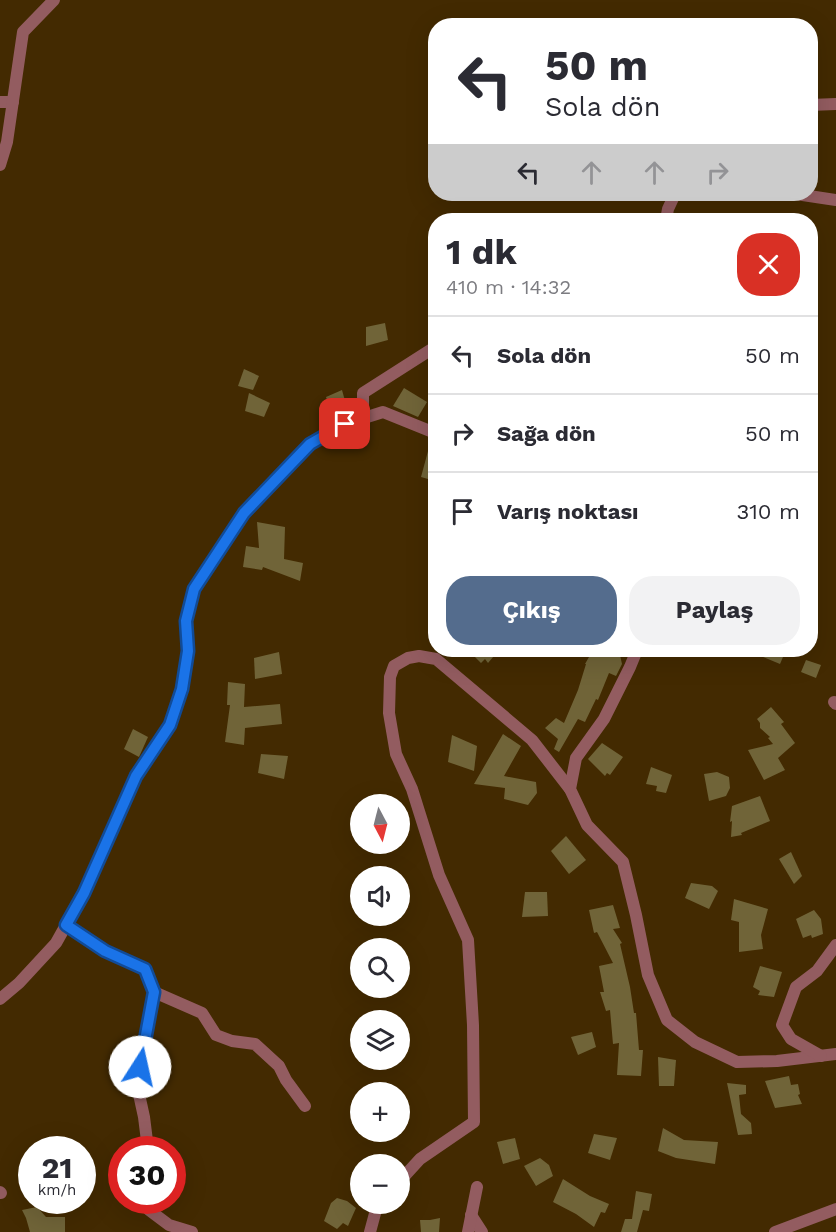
<!DOCTYPE html>
<html lang="tr">
<meta charset="utf-8">
<style>
:root{--surface:#fff;--page:#f2f2f3;--text:#2b2b33;--muted:#7c7c81;--line:#e1e1e2;--accent:#546c8d}
body{margin:0;font-family:"Work Sans",sans-serif;background:var(--page);color:var(--text);height:100vh;display:flex;flex-direction:column;font-size:22px;white-space:nowrap}
*{box-sizing:border-box;margin:0}
p{font-size:20px;color:var(--muted)}
.icon{flex:none;width:33px;height:33px;fill:none;stroke:currentColor;stroke-width:2;stroke-linecap:round;stroke-linejoin:round}
.map{position:relative;flex:1;overflow:hidden}
.side{position:absolute;left:428px;top:213px;width:390px;height:444px;display:flex;flex-direction:column;background:var(--surface);border-radius:24px;box-shadow:0 6px 24px #0002}
.side>*{flex:none}
.guide{position:absolute;left:428px;top:18px;width:390px;height:183px;border-radius:24px;box-shadow:0 6px 24px #0002;background:#fff;color:var(--text);overflow:hidden}
.needle{width:39px;rotate:173deg}
.buttons{position:absolute;left:350px;top:794px;display:grid;gap:12px}
.buttons a{display:grid;place-items:center;width:60px;height:60px;border-radius:50%;background:var(--surface);box-shadow:0 6px 24px #0002;font-size:30px}
.speed{position:absolute;left:18px;top:1136px;display:flex;gap:12px;font-size:30px;font-weight:700;text-align:center}
.speed>*{display:grid;place-content:center;width:78px;height:78px;border-radius:50%;background:var(--surface);box-shadow:0 6px 24px #0002;line-height:1}
.speed small{font-size:15px;font-weight:400}
.speed .limit{border:9px solid #d22;background:#fff;color:#111}
.pin{position:absolute;display:grid;place-items:center;width:51px;height:51px;color:#fff;margin:-26px;border-radius:12px;box-shadow:0 3px 9px #0006}
.me{position:absolute;width:66px;margin:-33px;rotate:10deg;stroke-linejoin:round;filter:drop-shadow(0 0 4px #0008)}
.turn{display:flex;align-items:center;gap:21px;height:126px;padding:0 18px;font-size:27px}
.turn .icon{width:78px;height:78px;stroke-width:2.5}
.turn b{display:block;font-size:42px;line-height:51px}
.lanes{display:flex;align-items:center;height:57px;padding:0 18px;background:#0003;justify-content:center;gap:30px;direction:ltr}
.lanes .off{opacity:.35}
.round{display:grid;place-items:center;flex:none;width:63px;height:63px;border-radius:24px;background:var(--page)}
.overview{display:flex;align-items:center;justify-content:space-between;height:102px;padding:0 18px}
h1{font-size:36px;font-weight:700;line-height:45px}
.primary-button{display:flex;gap:12px;margin-top:auto;padding:12px 18px}
.primary-button a{flex:1;height:69px;border-radius:24px;background:var(--accent);color:#fff;font-size:24px;font-weight:700;line-height:69px;text-align:center}
.primary-button a+a{background:var(--page);color:var(--text)}
ul{padding:0;list-style:none}
li{display:flex;align-items:center;gap:18px;height:78px;padding:0 18px;border-top:2px solid var(--line)}
li div{flex:1}
li b{display:block;font-size:22px}
li em{font-style:normal}
.map>svg:first-child{display:block}
.building{fill:#706438}
.lines{fill:none;stroke-linecap:round;stroke-linejoin:round}
.minor{stroke:#935c60;stroke-width:12}
.route-casing{stroke:#114b97;stroke-width:15}
.route{stroke:#1a73e8;stroke-width:10}
</style>
<div class="map">
<svg width="836" height="1232" viewBox="0 0 836 1232">
<rect width="100%" height="100%" fill="#432a01"/>
<g class="building">
<path d="M 385,323 L 388,340 L 366,346 L 366,327 Z"/>
<path d="M 244,369 L 259,376 L 253,390 L 238,386 Z"/>
<path d="M 404,388 L 427,402 L 418,417 L 393,406 Z"/>
<path d="M 342,390 L 347,408 L 332,415 L 326,397 Z"/>
<path d="M 249,393 L 270,403 L 264,417 L 245,411 Z"/>
<path d="M 431,440 L 435,441 L 435,481 L 421,477 Z"/>
<path d="M 257,522 L 285,527 L 284,559 L 303,563 L 300,581 L 263,567 L 262,570 L 243,567 L 246,546 L 259,548 Z"/>
<path d="M 478,650 L 499,650 L 488,663 L 485,659 L 481,663 L 474,656 Z"/>
<path d="M 593,650 L 602,650 L 620,655 L 622,664 L 616,676 L 609,673 L 598,700 L 596,699 L 585,722 L 578,719 L 559,752 L 554,749 L 558,739 L 545,728 L 556,718 L 564,723 L 578,690 L 586,664 L 585,664 Z"/>
<path d="M 746,650 L 786,650 L 780,664 Z"/>
<path d="M 279,652 L 282,674 L 255,679 L 254,658 Z"/>
<path d="M 806,660 L 821,665 L 816,678 L 801,672 Z"/>
<path d="M 228,682 L 245,684 L 244,707 L 280,704 L 282,724 L 245,728 L 244,745 L 225,742 L 230,705 L 227,705 Z"/>
<path d="M 771,707 L 784,722 L 781,724 L 795,743 L 778,758 L 785,770 L 764,780 L 748,750 L 773,744 L 768,738 L 770,737 L 760,728 L 760,723 L 757,719 Z"/>
<path d="M 133,729 L 148,737 L 139,757 L 124,749 Z"/>
<path d="M 503,734 L 521,746 L 504,776 L 536,782 L 537,793 L 528,805 L 504,799 L 505,788 L 474,784 Z"/>
<path d="M 452,735 L 477,746 L 474,771 L 448,762 Z"/>
<path d="M 602,743 L 623,757 L 610,775 L 607,773 L 605,776 L 588,759 Z"/>
<path d="M 261,754 L 288,756 L 284,779 L 258,773 Z"/>
<path d="M 651,767 L 672,775 L 666,793 L 656,791 L 657,786 L 646,784 Z"/>
<path d="M 717,772 L 729,777 L 730,788 L 726,796 L 709,801 L 704,774 Z"/>
<path d="M 760,796 L 770,821 L 741,833 L 742,835 L 731,837 L 732,821 L 730,822 L 732,806 Z"/>
<path d="M 566,836 L 586,860 L 569,874 L 551,851 Z"/>
<path d="M 791,852 L 802,876 L 794,884 L 779,859 Z"/>
<path d="M 691,883 L 712,886 L 718,891 L 709,909 L 685,898 Z"/>
<path d="M 525,892 L 547,892 L 548,916 L 522,917 Z"/>
<path d="M 734,899 L 768,909 L 761,935 L 763,949 L 739,952 L 739,922 L 731,920 Z"/>
<path d="M 613,905 L 620,928 L 613,929 L 622,943 L 620,944 L 630,987 L 634,1013 L 636,1013 L 639,1050 L 643,1050 L 641,1076 L 617,1075 L 619,1043 L 613,1044 L 610,1010 L 606,1011 L 600,992 L 604,992 L 599,966 L 613,963 L 597,932 L 594,933 L 589,910 Z"/>
<path d="M 814,910 L 821,919 L 823,934 L 812,938 L 811,935 L 803,938 L 796,919 Z"/>
<path d="M 760,966 L 782,972 L 774,997 L 758,995 L 760,991 L 753,987 Z"/>
<path d="M 592,1032 L 596,1047 L 578,1055 L 571,1037 Z"/>
<path d="M 658,1057 L 676,1060 L 674,1086 L 659,1086 Z"/>
<path d="M 789,1076 L 791,1085 L 798,1084 L 800,1094 L 798,1095 L 802,1104 L 775,1108 L 765,1081 Z"/>
<path d="M 727,1083 L 746,1085 L 746,1094 L 739,1095 L 741,1114 L 751,1123 L 752,1134 L 738,1135 Z"/>
<path d="M 663,1128 L 684,1140 L 718,1142 L 715,1164 L 676,1158 L 658,1151 Z"/>
<path d="M 594,1134 L 617,1138 L 610,1160 L 588,1153 Z"/>
<path d="M 515,1138 L 520,1159 L 503,1164 L 497,1142 Z"/>
<path d="M 540,1158 L 549,1165 L 553,1176 L 536,1186 L 524,1166 Z"/>
<path d="M 563,1179 L 590,1196 L 609,1204 L 605,1213 L 601,1212 L 594,1227 L 576,1214 L 553,1202 Z"/>
<path d="M 636,1191 L 652,1194 L 649,1211 L 643,1210 L 637,1232 L 621,1232 L 625,1219 L 632,1219 Z"/>
<path d="M 337,1198 L 347,1201 L 356,1208 L 348,1226 L 343,1223 L 337,1229 L 324,1221 L 331,1203 Z"/>
<path d="M 37,1207 L 46,1217 L 65,1217 L 65,1232 L 30,1232 L 26,1218 L 22,1210 Z"/>
<path d="M 440,1218 L 439,1232 L 421,1232 L 420,1220 L 430,1220 Z"/>
</g>
<g class="lines">
<g class="minor">
<path d="M 0,102 L 13,102"/>
<path d="M 810,105 L 836,104"/>
<path d="M 0,165 L 7,142 L 23,32 L 54,0"/>
<path d="M 796,194 L 836,200"/>
<path d="M 666,220 L 668,209 L 675,194"/>
<path d="M 363,418 L 363,393 L 435,347"/>
<path d="M 637,650 L 630,667 L 604,719 L 576,758 L 570,789 L 587,825 L 623,862 L 636,915 L 648,975 L 667,1020 L 695,1042 L 737,1062 L 777,1061 L 836,1054"/>
<path d="M 834,702 L 836,704"/>
<path d="M 66,925 L 105,951 L 145,969 L 154,992 L 137,1085 L 144,1117 L 148,1149"/>
<path d="M 154,992 L 202,1013 L 216,1035 L 232,1041 L 255,1044 L 279,1066 L 286,1080 L 305,1106"/>
<path d="M 0,999 L 19,983 L 56,943 L 84,893 L 136,776 L 170,725 L 182,689 L 188,651 L 186,621 L 194,589 L 244,513 L 310,444 L 345,424 L 383,412 L 435,433"/>
<path d="M 821,1056 L 791,1039 L 782,1025 L 796,987 L 817,971 L 836,945"/>
<path d="M 399,1182 L 420,1159 L 474,1122 L 473,1025 L 468,940 L 439,875 L 412,789 L 396,754 L 389,713 L 390,677 L 394,666 L 408,658 L 419,656 L 436,659 L 532,740 L 570,789"/>
<path d="M 0,1192 L 1,1193"/>
<path d="M 149,1200 L 149,1210 L 169,1225 L 192,1232"/>
<path d="M 471,1215 L 482,1232"/>
<path d="M 370,1232 L 377,1206 L 380,1203"/>
<path d="M 468,1232 L 477,1187"/>
<path d="M 775,1232 L 836,1209"/>
</g>
</g>
<g class="lines">
<g class="route-casing">
<path id="route" d="M 140,1067 L 154,992 L 145,969 L 105,951 L 66,925 L 84,893 L 136,776 L 170,725 L 182,689 L 188,651 L 186,621 L 194,589 L 244,513 L 310,444 L 345,424"/>
</g>
<use href="#route" class="route"/>
</g>
</svg>
<div class="buttons">
<a><svg class="needle" viewBox="-14 -14 28 28"><path d="M0-13l5 13h-10z" fill="#e53935"/><path d="M0 13l5-13h-10z" fill="#7c7c81"/></svg></a>
<a><svg class="icon" aria-label="sound" viewBox="0 0 24 24"><path d="M4 9h4l5-4v14l-5-4H4zM17 9q2 3 0 6"/></svg></a>
<a><svg class="icon" aria-label="search" viewBox="0 0 24 24"><circle cx="10" cy="10" r="6"/><path d="M15 15l6 6"/></svg></a>
<a><svg class="icon" aria-label="layers" viewBox="0 0 24 24"><path d="M12 4l9 5-9 5-9-5zM3 14l9 5 9-5"/></svg></a>
<a>+</a>
<a>−</a>
</div>
<div class="speed"><div>21<small>km/h</small></div><div class="limit">30</div></div>
<div class="pin" style="left:345px;top:424px;background:#d93025"><svg class="icon" aria-label="arrive" viewBox="0 0 24 24"><path d="M6 21V4h12l-3 4 3 4H6"/></svg></div>
<svg class="me" style="left:140px;top:1067px" viewBox="-20 -20 40 40"><circle r="19" fill="#fff"/><path d="M0-13L10 11 0 6-10 11z" fill="#1a73e8"/></svg>
<div class="guide">
<div class="turn"><svg class="icon" aria-label="left" viewBox="0 0 24 24"><path d="M17 20v-9H6M10 6l-5 5 5 5"/></svg><div><b>50 m</b>Sola dön</div></div>
<div class="lanes"><svg class="icon" aria-label="left" viewBox="0 0 24 24"><path d="M17 20v-9H6M10 6l-5 5 5 5"/></svg><svg class="icon off" aria-label="ahead" viewBox="0 0 24 24"><path d="M12 20V5M6 11l6-6 6 6"/></svg><svg class="icon off" aria-label="ahead" viewBox="0 0 24 24"><path d="M12 20V5M6 11l6-6 6 6"/></svg><svg class="icon off" aria-label="right" viewBox="0 0 24 24"><path d="M7 20v-9h11M14 6l5 5-5 5"/></svg></div>
</div>
<section class="side">
<div class="overview"><div><h1>1 dk</h1><p>410 m · 14:32</p></div><a class="round" style="background:#d93025;color:#fff"><svg class="icon" aria-label="close" viewBox="0 0 24 24"><path d="M6 6l12 12M18 6L6 18"/></svg></a></div>
<ul>
<li><svg class="icon" aria-label="left" viewBox="0 0 24 24"><path d="M17 20v-9H6M10 6l-5 5 5 5"/></svg><div><b>Sola dön</b></div><em>50 m</em></li>
<li><svg class="icon" aria-label="right" viewBox="0 0 24 24"><path d="M7 20v-9h11M14 6l5 5-5 5"/></svg><div><b>Sağa dön</b></div><em>50 m</em></li>
<li><svg class="icon" aria-label="arrive" viewBox="0 0 24 24"><path d="M6 21V4h12l-3 4 3 4H6"/></svg><div><b>Varış noktası</b></div><em>310 m</em></li>
</ul>
<div class="primary-button"><a>Çıkış</a><a>Paylaş</a></div>
</section>
</div>
